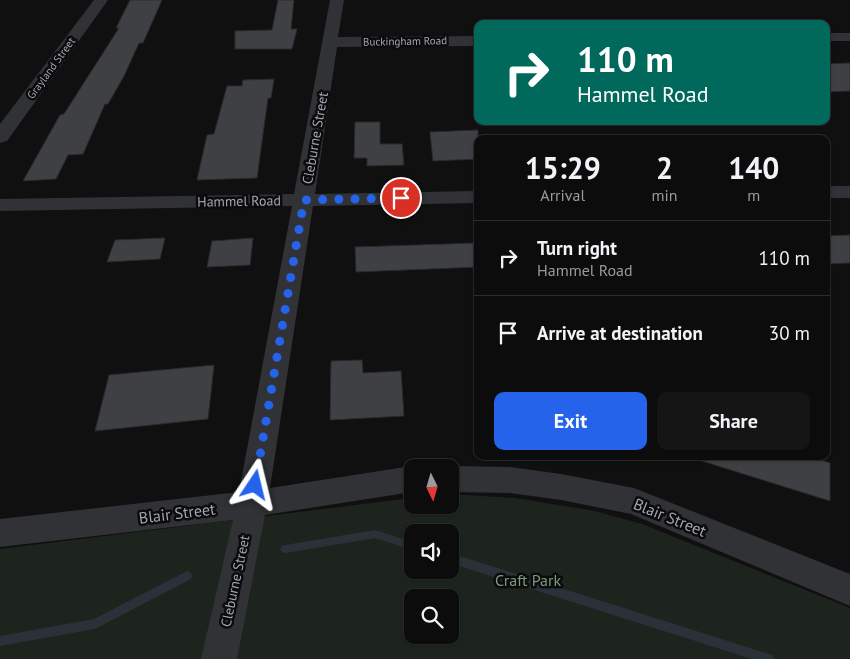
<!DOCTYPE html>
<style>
:root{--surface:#0c0c0d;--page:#151516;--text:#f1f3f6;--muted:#9a9b9d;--line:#2c2c2e;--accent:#2563eb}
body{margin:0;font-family:"PT Sans",sans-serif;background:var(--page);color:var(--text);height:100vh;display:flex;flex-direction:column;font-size:19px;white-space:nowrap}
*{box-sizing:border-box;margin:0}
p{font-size:16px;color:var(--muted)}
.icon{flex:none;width:28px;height:28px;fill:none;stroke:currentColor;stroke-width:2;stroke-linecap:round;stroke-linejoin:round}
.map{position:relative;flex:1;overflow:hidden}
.drawer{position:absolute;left:474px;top:135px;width:356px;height:325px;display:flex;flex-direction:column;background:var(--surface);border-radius:10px;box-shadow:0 1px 4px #0004,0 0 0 1px var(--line)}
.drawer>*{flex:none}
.banner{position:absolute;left:474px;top:20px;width:356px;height:105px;border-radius:10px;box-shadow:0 1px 4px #0004,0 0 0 1px var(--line);background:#00695c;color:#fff;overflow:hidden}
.needle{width:32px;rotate:175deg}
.tools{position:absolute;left:404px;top:459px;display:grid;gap:10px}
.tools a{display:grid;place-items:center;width:55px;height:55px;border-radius:10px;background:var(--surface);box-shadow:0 1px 4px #0004,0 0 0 1px var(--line);font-size:25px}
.pin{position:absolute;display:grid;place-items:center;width:42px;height:42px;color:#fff;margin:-21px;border:2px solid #fff;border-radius:50%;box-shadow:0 1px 5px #0007}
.me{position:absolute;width:55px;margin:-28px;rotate:10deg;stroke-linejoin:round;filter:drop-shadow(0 0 4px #0008)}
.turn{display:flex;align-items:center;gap:18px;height:105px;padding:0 20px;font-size:22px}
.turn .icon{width:65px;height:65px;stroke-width:2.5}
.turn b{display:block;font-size:35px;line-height:42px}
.eta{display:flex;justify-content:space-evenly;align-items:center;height:85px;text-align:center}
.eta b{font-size:30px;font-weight:700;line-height:35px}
.button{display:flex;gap:10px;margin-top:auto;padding:10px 20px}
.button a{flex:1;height:58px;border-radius:10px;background:var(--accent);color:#fff;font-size:20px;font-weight:700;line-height:58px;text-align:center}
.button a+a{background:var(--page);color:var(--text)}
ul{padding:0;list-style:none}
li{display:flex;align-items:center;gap:15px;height:75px;padding:0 20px;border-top:1px solid var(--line)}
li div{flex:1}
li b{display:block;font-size:19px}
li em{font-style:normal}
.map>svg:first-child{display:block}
.green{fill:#1d241e;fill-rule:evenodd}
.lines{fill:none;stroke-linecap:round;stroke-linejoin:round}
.stream{fill:#2a3139;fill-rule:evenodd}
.building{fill:#3f4044;stroke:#2a2a2d}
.street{fill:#313236;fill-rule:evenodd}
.route{stroke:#2563eb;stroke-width:9;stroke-dasharray:0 16.2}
.labels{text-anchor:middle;stroke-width:5;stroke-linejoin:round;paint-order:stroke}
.far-street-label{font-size:11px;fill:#a2a6b1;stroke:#0b0b0c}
.street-label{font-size:14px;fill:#a2a6b1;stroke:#0b0b0c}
.near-street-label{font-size:16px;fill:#a2a6b1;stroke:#0b0b0c}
.near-park-label{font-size:16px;fill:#7a9b7e;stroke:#0b0b0c}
</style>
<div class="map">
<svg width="850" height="659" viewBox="0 0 850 659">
<rect width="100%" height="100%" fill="#101011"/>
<path class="green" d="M 450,494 L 515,498 L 595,511 L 642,524 L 850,608 L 850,659 L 0,659 L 0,549 L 412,498 L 412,505 L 450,505 ZM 412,532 L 450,532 L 450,570 L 412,570 ZM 412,598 L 450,598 L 450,635 L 412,635 Z"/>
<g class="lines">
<g class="stream">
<path d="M 375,530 L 412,542 L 412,550 L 375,538 L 285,553 L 282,552 L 280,549 L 282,546 L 285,545 Z"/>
<path d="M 450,553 L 769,654 L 773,655 L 774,659 L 752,659 L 450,563 Z"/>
<path d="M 187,571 L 191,573 L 192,576 L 191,579 L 95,629 L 0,646 L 0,636 L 94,619 Z"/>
</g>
</g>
<g class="building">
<path d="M 130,0 L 162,0 L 143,43 L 139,43 L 124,76 L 108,104 L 105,104 L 83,154 L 68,155 L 56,179 L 23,181 L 60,115 L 64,114 L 119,28 L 116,28 Z"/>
<path d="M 278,0 L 294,0 L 291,29 L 297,29 L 292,49 L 235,49 L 235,31 L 272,30 Z"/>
<path d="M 850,63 L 850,91 L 826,92 L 826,64 Z"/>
<path d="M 274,79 L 271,98 L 268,98 L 257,178 L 197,180 L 207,135 L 214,134 L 227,86 L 242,86 L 243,80 Z"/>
<path d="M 355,122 L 380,122 L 380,144 L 402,144 L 404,165 L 367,166 L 367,158 L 354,158 Z"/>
<path d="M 478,130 L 478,159 L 433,161 L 430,132 Z"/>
<path d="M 850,235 L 850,263 L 826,264 L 826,236 Z"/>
<path d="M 165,238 L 160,259 L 107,262 L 115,240 Z"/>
<path d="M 253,238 L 250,265 L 207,267 L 212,241 Z"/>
<path d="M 478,243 L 478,267 L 356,272 L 355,247 Z"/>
<path d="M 362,360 L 363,373 L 401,371 L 404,416 L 330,420 L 331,361 Z"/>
<path d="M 214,365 L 208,419 L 95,431 L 109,375 Z"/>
<path d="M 702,456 L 809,456 L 830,463 L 830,501 L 702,461 Z"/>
</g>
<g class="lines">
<g class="street">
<path d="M 94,0 L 108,0 L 7,141 L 0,143 L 0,124 Z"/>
<path d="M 330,0 L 344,0 L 338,37 L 478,36 L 478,46 L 337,47 L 315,194 L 478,191 L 478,203 L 313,206 L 270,488 L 412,466 L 416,468 L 412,468 L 412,492 L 265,515 L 237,659 L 201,659 L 233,520 L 0,547 L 0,519 L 239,492 L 292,206 L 0,211 L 0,199 L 294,194 Z"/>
<rect x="826" y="33" width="24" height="8"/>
<rect x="826" y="186" width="24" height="12"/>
<path d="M 450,466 L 510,467 L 561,474 L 634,488 L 850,574 L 850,606 L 631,514 L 561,500 L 510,493 L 450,492 L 450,468 L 446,468 Z"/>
</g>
</g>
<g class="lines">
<path class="route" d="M 255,485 L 304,200 L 401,198"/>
</g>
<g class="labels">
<g class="far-street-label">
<text transform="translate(405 41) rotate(-1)" y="4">Buckingham Road</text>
<text transform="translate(51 68) rotate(-54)" y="4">Grayland Street</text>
</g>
<g class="street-label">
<text transform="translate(315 138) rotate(-80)" y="5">Cleburne Street</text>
<text transform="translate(239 201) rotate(-1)" y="5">Hammel Road</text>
<text transform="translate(235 581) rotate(-78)" y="5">Cleburne Street</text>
</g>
<g class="near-street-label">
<text transform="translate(177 513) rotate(-7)" y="6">Blair Street</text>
<text transform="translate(670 517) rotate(22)" y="6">Blair Street</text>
</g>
<g class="near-park-label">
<text x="528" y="586">Craft Park</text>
</g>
</g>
</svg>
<div class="tools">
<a><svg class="needle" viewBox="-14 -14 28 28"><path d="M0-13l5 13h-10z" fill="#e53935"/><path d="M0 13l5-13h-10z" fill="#9a9b9d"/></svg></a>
<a><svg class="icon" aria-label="sound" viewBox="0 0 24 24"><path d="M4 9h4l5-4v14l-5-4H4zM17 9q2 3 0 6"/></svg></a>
<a><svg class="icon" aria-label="search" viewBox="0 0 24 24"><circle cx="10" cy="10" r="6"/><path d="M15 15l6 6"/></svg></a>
</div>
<div class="pin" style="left:401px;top:198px;background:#d93025"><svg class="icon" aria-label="arrive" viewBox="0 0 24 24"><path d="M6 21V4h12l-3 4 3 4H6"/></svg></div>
<svg class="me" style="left:255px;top:485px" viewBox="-20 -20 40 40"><path d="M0-17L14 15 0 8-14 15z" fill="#2563eb" stroke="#fff" stroke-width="4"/></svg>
<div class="banner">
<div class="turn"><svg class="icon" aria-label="right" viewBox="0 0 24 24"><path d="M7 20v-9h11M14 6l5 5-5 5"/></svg><div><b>110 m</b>Hammel Road</div></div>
</div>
<section class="drawer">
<div class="eta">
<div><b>15:29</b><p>Arrival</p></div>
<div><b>2</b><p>min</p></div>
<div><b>140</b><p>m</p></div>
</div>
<ul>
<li><svg class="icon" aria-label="right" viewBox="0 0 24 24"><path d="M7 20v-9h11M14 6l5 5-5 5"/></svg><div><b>Turn right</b><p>Hammel Road</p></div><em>110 m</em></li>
<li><svg class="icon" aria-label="arrive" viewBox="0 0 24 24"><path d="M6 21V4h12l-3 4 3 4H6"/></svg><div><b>Arrive at destination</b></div><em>30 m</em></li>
</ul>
<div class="button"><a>Exit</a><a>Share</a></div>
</section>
</div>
